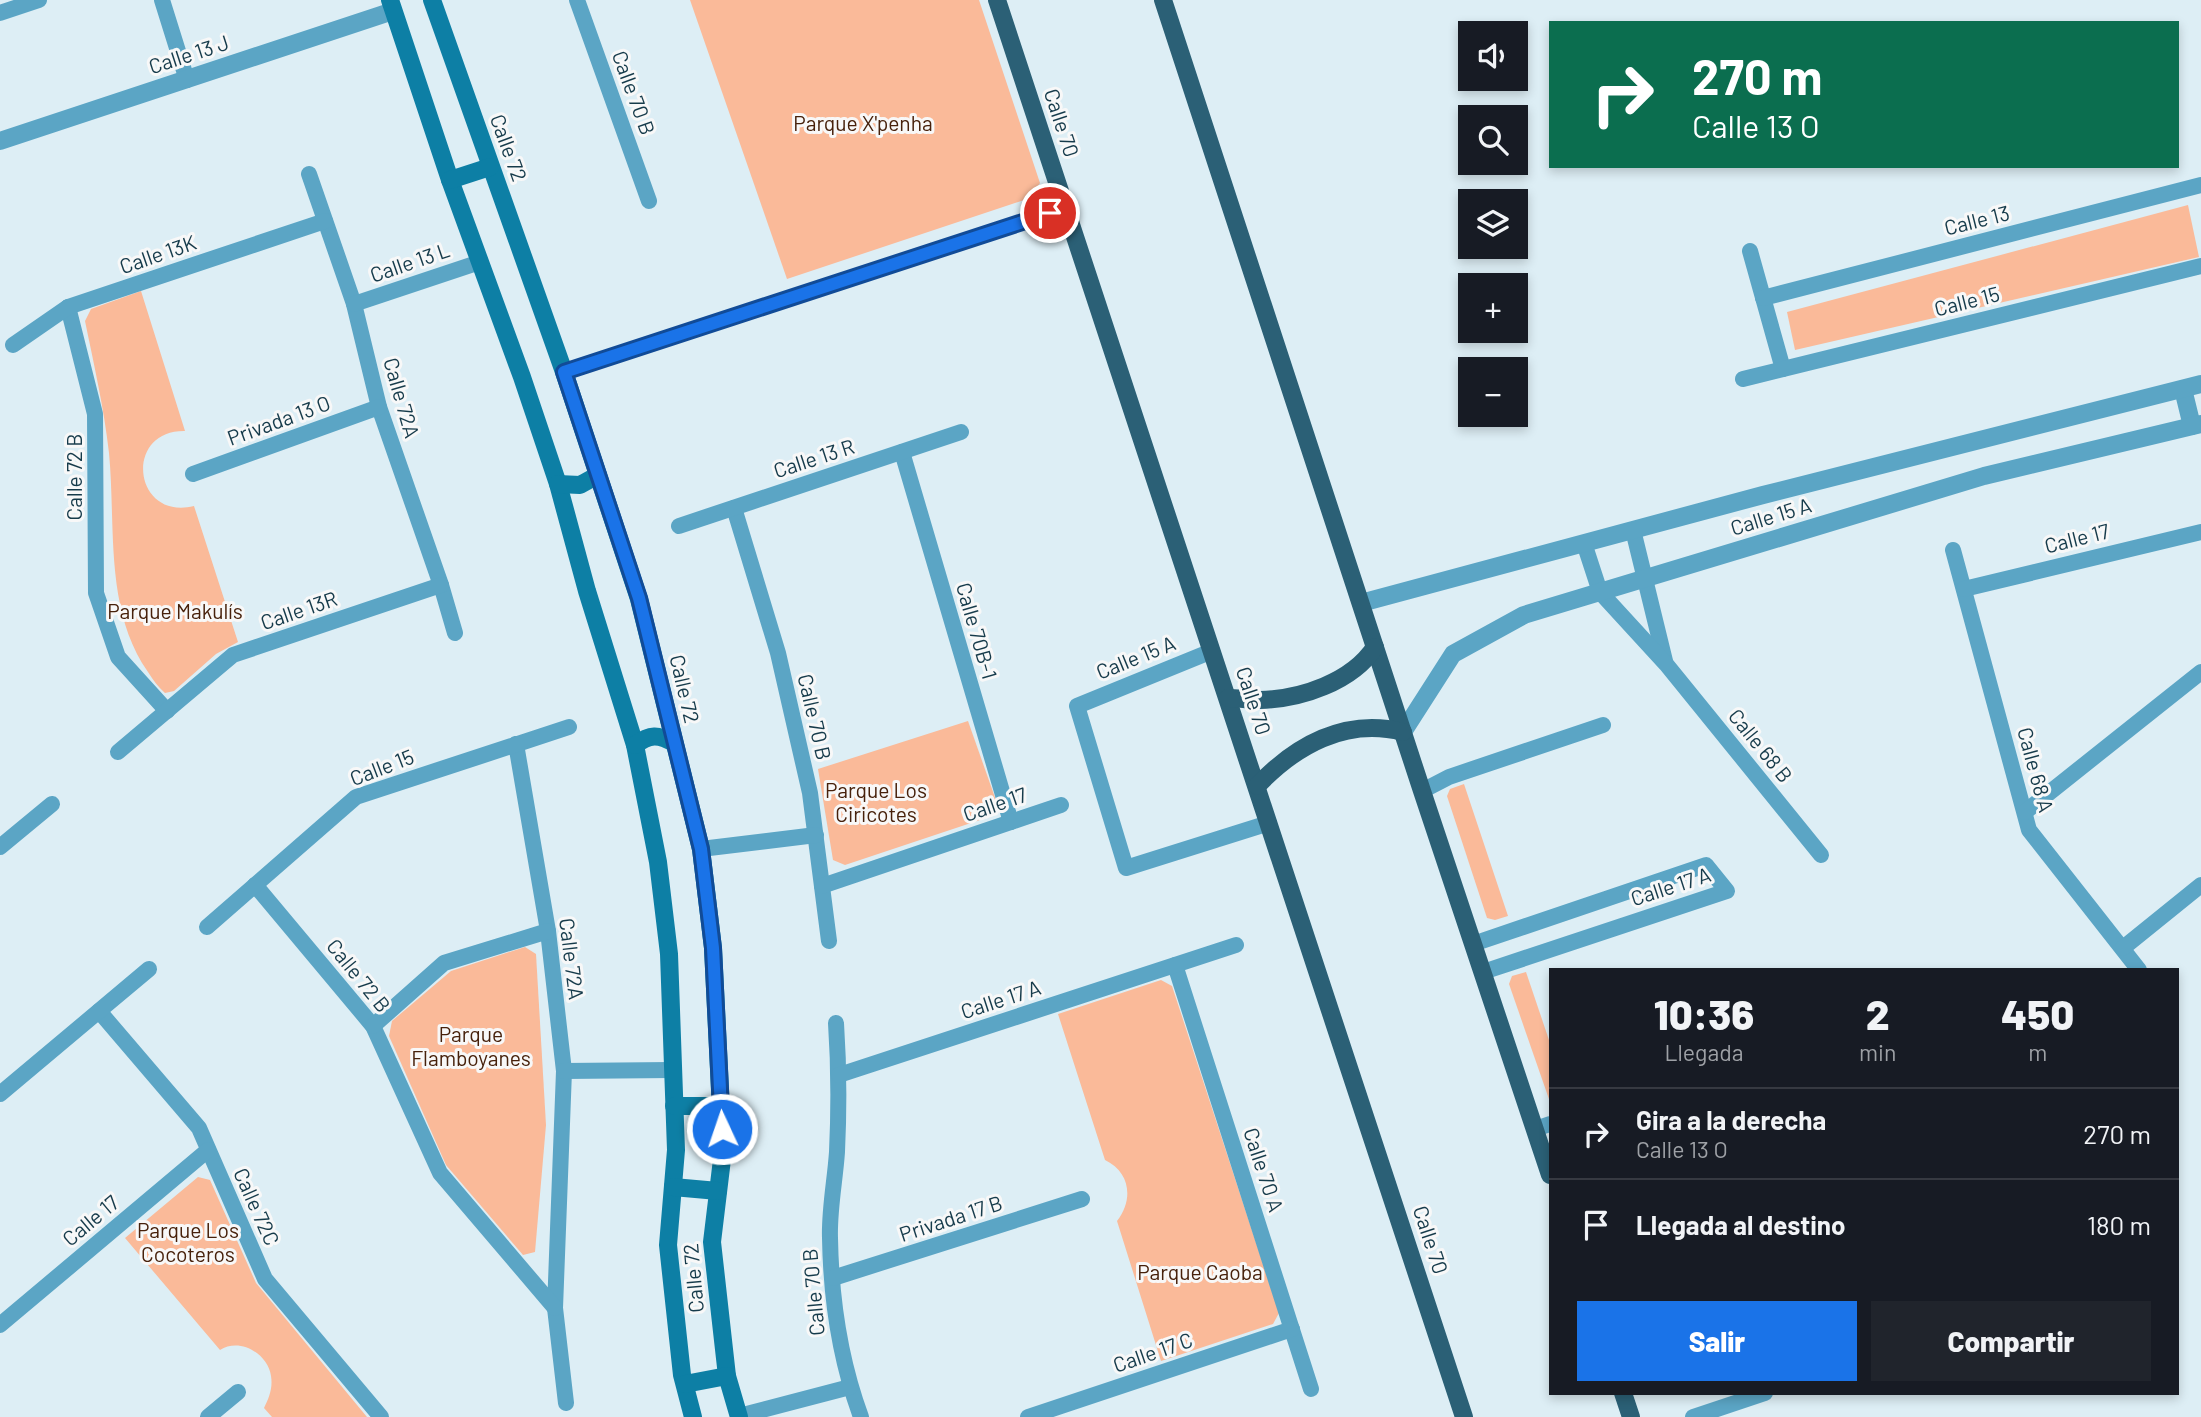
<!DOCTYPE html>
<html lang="es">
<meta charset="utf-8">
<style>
:root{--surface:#171b24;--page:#20242c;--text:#f1f3f6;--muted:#9ea1a6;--line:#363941;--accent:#1a73e8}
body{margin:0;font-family:Barlow,sans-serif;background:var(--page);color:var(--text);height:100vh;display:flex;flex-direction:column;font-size:26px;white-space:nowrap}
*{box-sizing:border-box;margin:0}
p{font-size:23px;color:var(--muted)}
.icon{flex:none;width:38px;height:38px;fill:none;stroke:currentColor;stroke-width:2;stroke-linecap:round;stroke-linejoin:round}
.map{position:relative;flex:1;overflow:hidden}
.sheet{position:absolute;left:1549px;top:968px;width:630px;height:427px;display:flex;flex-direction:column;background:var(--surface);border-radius:0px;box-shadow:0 4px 10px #0003}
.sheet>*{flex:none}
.banner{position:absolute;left:1549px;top:21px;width:630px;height:147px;border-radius:0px;box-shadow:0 4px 10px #0003;background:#0b6e4f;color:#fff;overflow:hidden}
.tools{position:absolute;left:1458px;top:21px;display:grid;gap:14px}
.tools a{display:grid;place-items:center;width:70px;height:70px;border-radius:0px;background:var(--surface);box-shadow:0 4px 10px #0003;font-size:35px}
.pin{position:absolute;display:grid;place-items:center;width:60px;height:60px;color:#fff;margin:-30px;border:4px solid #fff;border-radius:50%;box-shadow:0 2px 7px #0007}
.me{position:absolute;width:77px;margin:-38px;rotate:357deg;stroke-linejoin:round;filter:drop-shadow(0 0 5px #0008)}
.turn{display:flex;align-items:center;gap:24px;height:147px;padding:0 28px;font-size:32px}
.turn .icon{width:91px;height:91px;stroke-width:2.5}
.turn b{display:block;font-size:49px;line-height:60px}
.eta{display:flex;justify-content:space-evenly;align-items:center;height:119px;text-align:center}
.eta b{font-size:42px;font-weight:800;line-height:49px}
.button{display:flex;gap:14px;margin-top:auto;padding:14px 28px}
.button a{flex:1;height:80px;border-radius:0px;background:var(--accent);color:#fff;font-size:28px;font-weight:800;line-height:80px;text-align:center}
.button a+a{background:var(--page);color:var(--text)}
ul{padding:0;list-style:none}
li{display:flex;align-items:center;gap:21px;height:91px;padding:0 28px;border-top:2px solid var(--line)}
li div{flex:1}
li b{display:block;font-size:26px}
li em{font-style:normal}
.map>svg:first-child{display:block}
.green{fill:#faba99}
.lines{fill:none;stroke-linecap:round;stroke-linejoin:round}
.minor{stroke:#5ba5c5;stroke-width:16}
.tertiary{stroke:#5ba5c5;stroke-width:18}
.secondary{stroke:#0d7fa5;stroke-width:18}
.primary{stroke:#2b6076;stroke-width:18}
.route-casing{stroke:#114b97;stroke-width:18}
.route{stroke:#1a73e8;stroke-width:12}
.labels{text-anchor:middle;stroke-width:6;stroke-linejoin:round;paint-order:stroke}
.street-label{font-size:21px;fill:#163b4b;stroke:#f8f8f8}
.park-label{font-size:21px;fill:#47210b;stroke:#f8f8f8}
</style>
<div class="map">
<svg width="2201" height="1417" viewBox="0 0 2201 1417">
<rect width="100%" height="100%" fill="#ddeef5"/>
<g class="green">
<path d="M 690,0 L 979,0 L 1040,183 L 1030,198 L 787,279 Z"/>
<path d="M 2188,205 L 2199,257 L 1795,350 L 1787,312 Z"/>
<path d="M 141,291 L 185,431 C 123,430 133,521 194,506 L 238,642 L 216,654 L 174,691 L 165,693 C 158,687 153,680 148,672 C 104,609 116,526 109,453 C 104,408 94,365 85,321 L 91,309 Z"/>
<path d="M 968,721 L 998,806 L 992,816 L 845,865 L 833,860 L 818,769 Z"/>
<path d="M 1464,784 L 1508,916 L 1495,920 L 1487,918 L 1447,796 L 1450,789 Z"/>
<path d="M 525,947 L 536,954 L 546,1125 L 535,1252 L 523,1255 L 446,1165 L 389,1036 L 392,1021 L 451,971 Z"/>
<path d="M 1526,972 L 1550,1043 L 1550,1102 L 1509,984 L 1512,976 Z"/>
<path d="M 1161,980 L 1172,986 L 1279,1313 L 1273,1324 L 1161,1361 L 1117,1221 C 1134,1199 1130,1172 1105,1160 L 1058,1014 Z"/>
<path d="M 198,1177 L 210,1180 L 256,1283 L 367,1417 L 272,1417 L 264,1408 C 269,1398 273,1388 271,1376 C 268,1354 240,1337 220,1350 L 125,1238 Z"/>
</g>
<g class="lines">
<g class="minor">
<path d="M 162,0 L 187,80"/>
<path d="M 577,0 L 649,201"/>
<path d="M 0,13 L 39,0"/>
<path d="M 309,174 L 354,304 L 379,407 L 441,585 L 455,633"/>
<path d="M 1750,251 L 1783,369"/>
<path d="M 1763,298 L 2201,185"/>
<path d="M 354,304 L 480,262"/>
<path d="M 68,307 L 95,414 L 96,593 L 118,657 L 167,711"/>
<path d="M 13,345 L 68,307 L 325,221"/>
<path d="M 564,372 L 1065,208"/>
<path d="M 1743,379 L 2201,266"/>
<path d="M 902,452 L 1011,822"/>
<path d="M 193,474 L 379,407"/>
<path d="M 734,508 L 778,653 L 810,793 L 829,941"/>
<path d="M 679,526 L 961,432"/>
<path d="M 1633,530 L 1665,661"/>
<path d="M 1584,543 L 1600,592 L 1666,664 L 1821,855"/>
<path d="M 1953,550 L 2029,830 L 2139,970"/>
<path d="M 1964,589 L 2201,532"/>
<path d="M 1212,651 L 1077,706 L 1126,868 L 1269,823"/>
<path d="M 516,744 L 548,931 L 564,1071 L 555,1308 L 566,1403"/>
<path d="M 118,752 L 233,655 L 441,585"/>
<path d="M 1422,791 L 1449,777 L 1603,725"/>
<path d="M 2025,812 L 2201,672"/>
<path d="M 0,847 L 52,804"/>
<path d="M 701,849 L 816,835"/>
<path d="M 255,885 L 373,1026 L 440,1173 L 555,1308"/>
<path d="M 822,886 L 1061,805"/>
<path d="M 207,927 L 356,797 L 569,727"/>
<path d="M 1473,944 L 1706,865 L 1727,891 L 1483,972"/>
<path d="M 2123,948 L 2201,885"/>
<path d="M 1175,965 L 1311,1389"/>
<path d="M 99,1011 L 199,1128 L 265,1279 L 381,1417"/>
<path d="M 836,1023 C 839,1067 839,1109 837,1152 C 835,1181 829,1210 830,1238 C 831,1299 840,1360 861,1417"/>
<path d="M 373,1026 L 444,963 L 548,931"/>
<path d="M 564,1071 L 672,1070"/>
<path d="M 839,1075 L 1236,945"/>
<path d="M 0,1094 L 149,969"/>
<path d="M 1535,1129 L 1550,1124"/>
<path d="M 833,1278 L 1082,1199"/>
<path d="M 0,1325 L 208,1150"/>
<path d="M 739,1416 L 850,1387"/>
<path d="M 208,1417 L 238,1392"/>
<path d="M 1028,1417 L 1292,1329"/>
<path d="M 1693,1417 L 1765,1393"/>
</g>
<g class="tertiary">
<path d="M 0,141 L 393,11"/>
<path d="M 2183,389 L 2192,426"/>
<path d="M 1361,603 L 1763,495 L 2201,384"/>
<path d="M 1403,732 L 1453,654 L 1524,615 L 1984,476 L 2201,424"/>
</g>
<g class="secondary">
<path d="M 390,0 L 450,180 L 522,377 L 558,484 L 587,591 L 635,745 L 658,862 L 669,954 L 676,1150 L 668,1245 L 682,1375 L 693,1417"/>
<path d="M 432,0 L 564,372 L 639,599 L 701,849 L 713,948 L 723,1151 L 712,1242 L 727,1376 L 739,1417"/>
<path d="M 450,180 L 490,167"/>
<path d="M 558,484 L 580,485 L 598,475"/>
<path d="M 635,745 C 650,734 658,734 674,743"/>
<path d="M 674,1106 L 721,1106"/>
<path d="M 673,1187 L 718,1191"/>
<path d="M 685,1384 L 727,1376"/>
</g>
<g class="primary">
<path d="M 997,0 L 1464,1417"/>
<path d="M 1163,0 L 1422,791 L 1550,1175"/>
<path d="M 1228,698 C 1238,698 1249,700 1260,700 C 1301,699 1352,682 1375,647"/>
<path d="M 1257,786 C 1295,746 1345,717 1403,732"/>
<path d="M 1623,1393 L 1631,1417"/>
</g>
</g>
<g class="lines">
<g class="route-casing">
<path id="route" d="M 722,1129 L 713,948 L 701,849 L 639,598 L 564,372 L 1050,213"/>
</g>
<use href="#route" class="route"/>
</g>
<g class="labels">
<g class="street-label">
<text transform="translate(189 55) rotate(-18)" y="7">Calle 13 J</text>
<text transform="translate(633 93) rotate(70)" y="7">Calle 70 B</text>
<text transform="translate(1061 123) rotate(72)" y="7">Calle 70</text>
<text transform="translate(508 148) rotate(70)" y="7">Calle 72</text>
<text transform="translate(1977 221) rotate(-14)" y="7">Calle 13</text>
<text transform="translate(158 255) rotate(-19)" y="7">Calle 13K</text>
<text transform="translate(410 263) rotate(-19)" y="7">Calle 13 L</text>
<text transform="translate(1967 302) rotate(-14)" y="7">Calle 15</text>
<text transform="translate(401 398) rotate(74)" y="7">Calle 72A</text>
<text transform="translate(279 421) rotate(-20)" y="7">Privada 13 O</text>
<text transform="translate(814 459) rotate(-18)" y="7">Calle 13 R</text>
<text transform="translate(75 477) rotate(-90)" y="7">Calle 72 B</text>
<text transform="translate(1771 517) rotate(-17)" y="7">Calle 15 A</text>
<text transform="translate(2077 539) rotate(-14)" y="7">Calle 17</text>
<text transform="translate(299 611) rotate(-19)" y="7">Calle 13R</text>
<text transform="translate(976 631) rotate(74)" y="7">Calle 70B-1</text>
<text transform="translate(1136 658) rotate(-22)" y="7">Calle 15 A</text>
<text transform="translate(684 689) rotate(77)" y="7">Calle 72</text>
<text transform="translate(1253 701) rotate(72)" y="7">Calle 70</text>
<text transform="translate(814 717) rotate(77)" y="7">Calle 70 B</text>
<text transform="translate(1760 746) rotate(51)" y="7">Calle 68 B</text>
<text transform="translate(382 768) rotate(-21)" y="7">Calle 15</text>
<text transform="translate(2035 770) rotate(75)" y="7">Calle 68 A</text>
<text transform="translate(995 805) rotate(-19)" y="7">Calle 17</text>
<text transform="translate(1671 887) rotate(-18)" y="7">Calle 17 A</text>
<text transform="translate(571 959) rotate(83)" y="7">Calle 72A</text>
<text transform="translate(358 976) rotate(51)" y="7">Calle 72 B</text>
<text transform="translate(1001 1000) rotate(-18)" y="7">Calle 17 A</text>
<text transform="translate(1263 1170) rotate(72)" y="7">Calle 70 A</text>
<text transform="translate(256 1207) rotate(66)" y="7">Calle 72C</text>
<text transform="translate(951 1219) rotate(-18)" y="7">Privada 17 B</text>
<text transform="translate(91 1221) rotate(-40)" y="7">Calle 17</text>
<text transform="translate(1430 1240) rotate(72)" y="7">Calle 70</text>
<text transform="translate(694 1278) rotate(-95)" y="7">Calle 72</text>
<text transform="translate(814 1292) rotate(-95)" y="7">Calle 70 B</text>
<text transform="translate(1153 1353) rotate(-19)" y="7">Calle 17 C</text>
</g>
<g class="park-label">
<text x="863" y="131">Parque X'penha</text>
<text x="175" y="619">Parque Makulís</text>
<text x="876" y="798">Parque Los<tspan x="876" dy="24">Ciricotes</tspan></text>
<text x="471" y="1042">Parque<tspan x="471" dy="24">Flamboyanes</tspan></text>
<text x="188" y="1238">Parque Los<tspan x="188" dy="24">Cocoteros</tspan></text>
<text x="1200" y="1280">Parque Caoba</text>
</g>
</g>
</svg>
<div class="tools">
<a><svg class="icon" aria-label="sound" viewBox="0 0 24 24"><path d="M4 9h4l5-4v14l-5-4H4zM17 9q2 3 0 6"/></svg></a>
<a><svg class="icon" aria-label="search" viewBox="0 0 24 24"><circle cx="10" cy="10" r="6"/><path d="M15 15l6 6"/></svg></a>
<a><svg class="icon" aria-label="layers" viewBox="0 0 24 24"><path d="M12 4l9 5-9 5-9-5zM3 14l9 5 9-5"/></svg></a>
<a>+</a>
<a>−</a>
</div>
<div class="pin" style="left:1050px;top:213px;background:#d93025"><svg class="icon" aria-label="arrive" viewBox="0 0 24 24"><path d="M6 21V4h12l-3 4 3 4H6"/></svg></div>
<svg class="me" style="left:722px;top:1129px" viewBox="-20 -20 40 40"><circle r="17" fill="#1a73e8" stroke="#fff" stroke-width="3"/><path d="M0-11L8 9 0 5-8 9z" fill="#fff"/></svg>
<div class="banner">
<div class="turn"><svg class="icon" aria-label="right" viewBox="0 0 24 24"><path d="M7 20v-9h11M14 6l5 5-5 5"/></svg><div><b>270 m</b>Calle 13 O</div></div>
</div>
<section class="sheet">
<div class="eta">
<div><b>10:36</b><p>Llegada</p></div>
<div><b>2</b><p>min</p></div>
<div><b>450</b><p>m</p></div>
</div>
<ul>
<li><svg class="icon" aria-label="right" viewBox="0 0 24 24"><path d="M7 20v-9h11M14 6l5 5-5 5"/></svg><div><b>Gira a la derecha</b><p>Calle 13 O</p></div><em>270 m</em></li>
<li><svg class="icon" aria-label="arrive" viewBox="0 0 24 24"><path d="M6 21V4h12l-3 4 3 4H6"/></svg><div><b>Llegada al destino</b></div><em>180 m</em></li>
</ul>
<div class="button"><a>Salir</a><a>Compartir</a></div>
</section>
</div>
